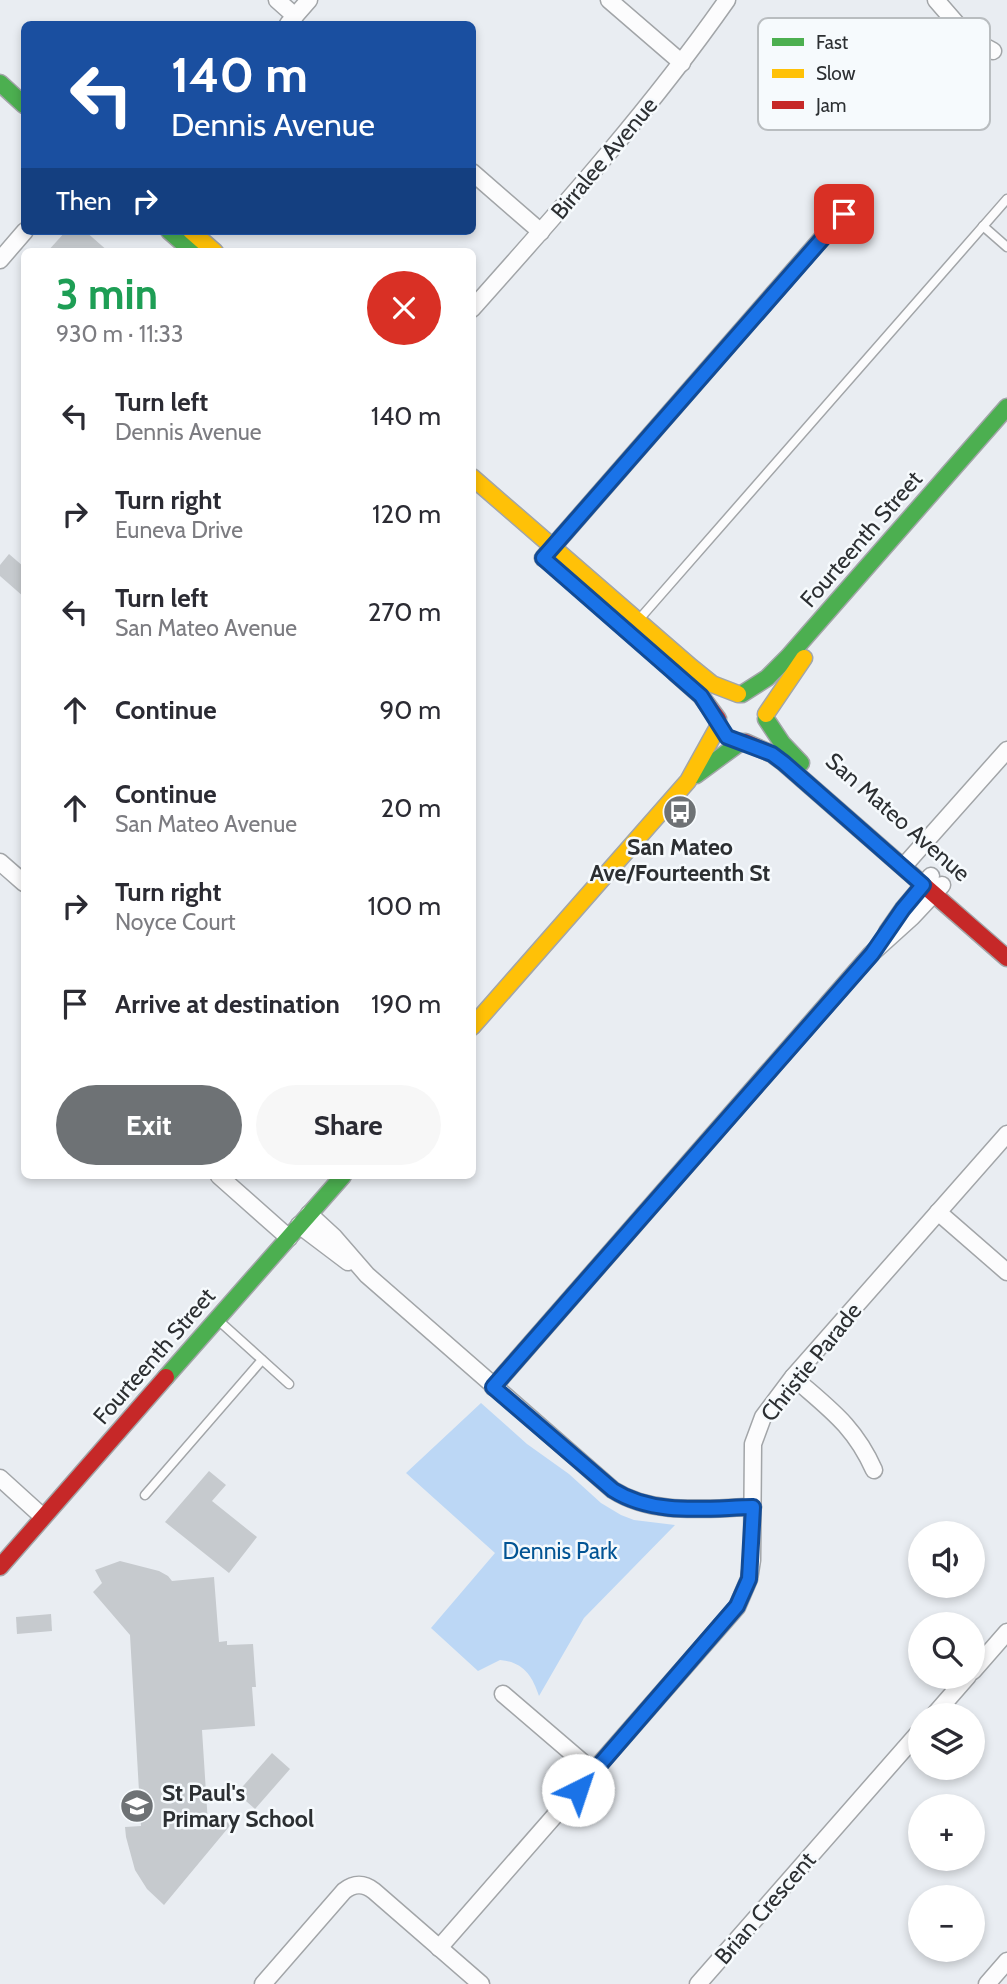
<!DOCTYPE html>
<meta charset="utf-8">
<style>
:root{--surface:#fff;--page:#f7f7f7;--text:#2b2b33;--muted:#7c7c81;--accent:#6e7275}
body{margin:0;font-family:Cabin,sans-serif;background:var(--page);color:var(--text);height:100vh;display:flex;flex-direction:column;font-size:26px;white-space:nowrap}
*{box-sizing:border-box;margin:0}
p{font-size:23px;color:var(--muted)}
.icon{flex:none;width:38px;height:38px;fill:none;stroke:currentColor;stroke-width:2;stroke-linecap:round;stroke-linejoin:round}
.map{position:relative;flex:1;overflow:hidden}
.sheet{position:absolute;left:21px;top:248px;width:455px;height:931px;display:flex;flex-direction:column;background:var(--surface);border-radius:10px;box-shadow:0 4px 10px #0003}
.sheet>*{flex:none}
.guide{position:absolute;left:21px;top:21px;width:455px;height:214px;border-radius:10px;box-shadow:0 4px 10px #0003;background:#1a4fa0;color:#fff;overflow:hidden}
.buttons{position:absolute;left:908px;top:1521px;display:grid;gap:14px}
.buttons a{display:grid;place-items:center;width:77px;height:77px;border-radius:50%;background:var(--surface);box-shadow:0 4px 10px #0003;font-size:35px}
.pin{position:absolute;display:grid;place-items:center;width:60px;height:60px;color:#fff;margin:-30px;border-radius:14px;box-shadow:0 4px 10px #0006}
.me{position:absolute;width:77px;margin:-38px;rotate:41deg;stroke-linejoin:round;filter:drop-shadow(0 0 5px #0008)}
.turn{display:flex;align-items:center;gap:24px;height:147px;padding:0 35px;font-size:32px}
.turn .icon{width:91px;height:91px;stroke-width:2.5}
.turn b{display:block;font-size:49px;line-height:60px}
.then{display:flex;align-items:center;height:66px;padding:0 35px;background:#0003;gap:14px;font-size:26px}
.round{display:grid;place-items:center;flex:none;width:74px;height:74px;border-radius:37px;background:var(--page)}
.summary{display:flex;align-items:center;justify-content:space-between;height:119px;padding:0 35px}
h1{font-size:42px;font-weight:700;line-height:52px;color:#1e9e55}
.primary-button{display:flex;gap:14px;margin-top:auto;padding:14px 35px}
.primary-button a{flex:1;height:80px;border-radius:42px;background:var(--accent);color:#fff;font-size:28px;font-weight:700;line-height:80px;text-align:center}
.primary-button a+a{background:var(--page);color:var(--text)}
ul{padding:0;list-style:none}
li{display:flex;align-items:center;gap:21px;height:98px;padding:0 35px}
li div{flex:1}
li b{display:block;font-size:26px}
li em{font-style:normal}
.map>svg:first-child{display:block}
.green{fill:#bcd7f5}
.building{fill:#c6cace}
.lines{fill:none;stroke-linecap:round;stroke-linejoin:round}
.lane-casing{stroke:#a2a5a8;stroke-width:11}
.street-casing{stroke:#a2a5a8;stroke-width:19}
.fast-casing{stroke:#a2a5a8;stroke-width:19}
.slow-casing{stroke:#a2a5a8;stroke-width:19}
.jam-casing{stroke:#a2a5a8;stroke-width:19}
.lane{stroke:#fcfcfd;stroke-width:8}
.street{stroke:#fcfcfd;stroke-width:16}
.fast{stroke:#4caf50;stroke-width:16}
.slow{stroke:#ffc107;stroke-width:16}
.jam{stroke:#c62828;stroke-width:16}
.route-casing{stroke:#114b97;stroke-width:18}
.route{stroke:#1a73e8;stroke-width:12}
.labels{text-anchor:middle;stroke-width:5;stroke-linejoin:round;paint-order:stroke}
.street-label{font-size:23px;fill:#2c2f32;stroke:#f6fafd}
.poi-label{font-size:23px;font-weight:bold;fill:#2c2f32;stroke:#f6fafd}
.park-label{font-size:23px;fill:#025494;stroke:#f6fafd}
.key{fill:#f6fafd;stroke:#b9bdc0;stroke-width:2}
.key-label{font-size:19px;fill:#2c2f32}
</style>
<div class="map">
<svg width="1007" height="1984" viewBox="0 0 1007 1984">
<rect width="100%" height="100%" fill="#e9edf2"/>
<path class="green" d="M 481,1403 L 527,1444 L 569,1474 L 601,1503 L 621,1515 L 634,1520 L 675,1525 L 584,1618 L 539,1696 C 532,1675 523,1662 500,1660 L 478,1671 L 431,1628 L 495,1553 L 406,1473 Z"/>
<g class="building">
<path d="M 66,231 L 85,231 L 109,252 L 47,252 Z"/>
<path d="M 9,554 L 24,567 L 24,597 L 0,576 L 0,565 Z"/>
<path d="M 209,1471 L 226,1485 L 212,1501 L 257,1537 L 229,1573 L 165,1522 Z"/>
<path d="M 120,1561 L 159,1571 L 168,1576 L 172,1581 L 214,1577 L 219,1642 L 227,1641 L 227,1645 L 253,1644 L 256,1687 L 252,1687 L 255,1726 L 202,1730 L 208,1824 L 233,1822 L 164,1905 L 147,1889 L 135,1870 L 126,1837 L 125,1827 L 141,1826 L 130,1635 L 93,1592 L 102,1583 L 95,1570 Z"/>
<path d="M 51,1614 L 52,1631 L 17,1634 L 16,1617 Z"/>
<path d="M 272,1753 L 290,1769 L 255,1809 L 237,1793 Z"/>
</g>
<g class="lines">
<g class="lane-casing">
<g id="lane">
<path d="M 983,226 L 1007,247"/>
<path d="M 628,632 L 1007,199"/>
<path d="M 218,1320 L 289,1384"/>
<path d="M 145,1495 L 262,1360"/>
</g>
</g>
<g class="street-casing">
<g id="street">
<path d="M 277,0 L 295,16"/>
<path d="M 609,0 L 682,63"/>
<path d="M 936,0 L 969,38 L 993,51"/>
<path d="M 288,24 L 309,0"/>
<path d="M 472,172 L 541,232"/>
<path d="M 0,260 L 25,231"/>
<path d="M 472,309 C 561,209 650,110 727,0"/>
<path d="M 543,558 L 843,214"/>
<path d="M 0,862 L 24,883"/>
<path d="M 903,867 L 1007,750"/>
<path d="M 887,932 L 903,909 L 931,876"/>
<path d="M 219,1176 L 289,1238"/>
<path d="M 938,1212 L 1007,1272"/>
<path d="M 309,1214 L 334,1237 L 367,1275 L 613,1490 C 654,1516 706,1508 753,1507"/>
<path d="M 299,1225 L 348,1262"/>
<path d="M 793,1377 C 828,1408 854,1425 874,1470"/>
<path d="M 493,1387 L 871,954 L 912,917 L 942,885"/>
<path d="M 0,1478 L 43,1517"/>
<path d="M 973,1671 L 1007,1632"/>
<path d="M 503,1694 L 594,1772"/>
<path d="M 934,1715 L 968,1676"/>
<path d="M 439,1948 L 737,1607 L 749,1579 L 752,1560 L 753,1444 L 763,1417 L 793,1377 L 1007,1134"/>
<path d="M 263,1984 L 344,1891 C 354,1883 364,1883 374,1891 L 481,1984"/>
<path d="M 698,1984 L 920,1731"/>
<path d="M 987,1984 L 1007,1961"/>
</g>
</g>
<g class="fast-casing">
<g id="fast">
<path d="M 0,83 L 24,105"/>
<path d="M 169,231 L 193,252"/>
<path d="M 742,694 L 767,678 L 788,657 L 1007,407"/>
<path d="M 766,719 L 782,743 L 801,763"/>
<path d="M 696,775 L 741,742"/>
<path d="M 166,1377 L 343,1176"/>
</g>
</g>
<g class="slow-casing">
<g id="slow">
<path d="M 191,231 L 215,252"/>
<path d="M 472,477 L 691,667 L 712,684 L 738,694"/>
<path d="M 766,714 L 804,658"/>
<path d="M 472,1027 L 688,781 L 719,725"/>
</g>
</g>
<g class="jam-casing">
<g id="jam">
<path d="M 675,673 L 701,696 L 718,719"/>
<path d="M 745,742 L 772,754 L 784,763 L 1007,958"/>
<path d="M 0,1567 L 166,1377"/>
</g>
</g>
<use href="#lane" class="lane"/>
<use href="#street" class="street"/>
<use href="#fast" class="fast"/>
<use href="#slow" class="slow"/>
<use href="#jam" class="jam"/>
</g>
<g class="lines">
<g class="route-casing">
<path id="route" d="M 578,1790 L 737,1606 L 749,1579 L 753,1507 C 706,1508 654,1516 613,1490 L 493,1387 L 872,954 L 903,909 L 923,885 L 784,763 L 772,754 L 727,737 L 701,696 L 543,558 L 844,214"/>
</g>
<use href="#route" class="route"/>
</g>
<defs>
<g id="bus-disc" transform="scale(1.75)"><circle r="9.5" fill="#6e7275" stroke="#f6fafd"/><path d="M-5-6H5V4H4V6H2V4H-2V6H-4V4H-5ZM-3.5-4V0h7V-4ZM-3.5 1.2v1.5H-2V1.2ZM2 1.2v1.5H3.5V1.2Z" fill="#fff"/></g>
<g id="school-disc" transform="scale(1.75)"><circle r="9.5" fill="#6e7275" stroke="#f6fafd"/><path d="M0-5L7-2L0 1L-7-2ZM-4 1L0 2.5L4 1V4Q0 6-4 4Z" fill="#fff"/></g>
</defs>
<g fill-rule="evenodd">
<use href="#bus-disc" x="680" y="812"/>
<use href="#school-disc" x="137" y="1806"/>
</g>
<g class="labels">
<g class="street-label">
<text transform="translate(604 158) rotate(-50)" y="8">Birralee Avenue</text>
<text transform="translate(861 539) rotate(-49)" y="8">Fourteenth Street</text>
<text transform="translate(898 817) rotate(41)" y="8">San Mateo Avenue</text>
<text transform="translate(154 1356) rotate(-49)" y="8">Fourteenth Street</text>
<text transform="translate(811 1362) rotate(-51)" y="8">Christie Parade</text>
<text transform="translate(765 1908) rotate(-49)" y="8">Brian Crescent</text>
</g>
<g class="poi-label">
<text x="680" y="855">San Mateo<tspan x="680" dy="26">Ave/Fourteenth St</tspan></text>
<text x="162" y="1801" text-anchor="start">St Paul's<tspan x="162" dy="26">Primary School</tspan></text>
</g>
<g class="park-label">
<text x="560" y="1559">Dennis Park</text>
</g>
</g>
<rect x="758" y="18" width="232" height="112" rx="10" class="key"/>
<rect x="772" y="38" width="32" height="8" fill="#4caf50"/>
<rect x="772" y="69" width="32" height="9" fill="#ffc107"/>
<rect x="772" y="101" width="32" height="8" fill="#c62828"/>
<g class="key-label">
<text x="816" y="49">Fast</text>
<text x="816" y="80">Slow</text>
<text x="816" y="112">Jam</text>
</g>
</svg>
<div class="buttons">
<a><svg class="icon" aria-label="sound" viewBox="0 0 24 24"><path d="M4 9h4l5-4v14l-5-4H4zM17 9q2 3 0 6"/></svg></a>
<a><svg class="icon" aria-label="search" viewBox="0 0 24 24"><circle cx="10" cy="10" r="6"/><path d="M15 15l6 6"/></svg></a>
<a><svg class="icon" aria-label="layers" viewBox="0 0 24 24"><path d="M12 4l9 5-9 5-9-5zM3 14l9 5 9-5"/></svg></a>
<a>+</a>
<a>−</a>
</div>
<div class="pin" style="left:844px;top:214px;background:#d93025"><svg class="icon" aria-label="arrive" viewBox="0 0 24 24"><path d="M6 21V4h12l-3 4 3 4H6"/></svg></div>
<svg class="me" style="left:578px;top:1790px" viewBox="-20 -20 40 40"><circle r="19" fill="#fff"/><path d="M0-13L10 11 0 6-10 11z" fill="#1a73e8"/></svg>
<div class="guide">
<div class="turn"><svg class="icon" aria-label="left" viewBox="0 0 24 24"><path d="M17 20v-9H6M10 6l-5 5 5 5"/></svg><div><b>140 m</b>Dennis Avenue</div></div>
<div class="then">Then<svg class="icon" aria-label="right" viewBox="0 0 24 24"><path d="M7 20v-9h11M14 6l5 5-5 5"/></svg></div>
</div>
<section class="sheet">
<div class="summary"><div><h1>3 min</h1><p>930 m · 11:33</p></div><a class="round" style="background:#d93025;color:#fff"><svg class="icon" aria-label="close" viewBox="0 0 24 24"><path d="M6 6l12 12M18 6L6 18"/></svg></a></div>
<ul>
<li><svg class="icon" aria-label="left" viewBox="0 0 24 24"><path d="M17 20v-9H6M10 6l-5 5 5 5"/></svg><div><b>Turn left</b><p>Dennis Avenue</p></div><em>140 m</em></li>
<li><svg class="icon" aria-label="right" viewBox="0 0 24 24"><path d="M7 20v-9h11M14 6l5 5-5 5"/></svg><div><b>Turn right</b><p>Euneva Drive</p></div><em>120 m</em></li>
<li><svg class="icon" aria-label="left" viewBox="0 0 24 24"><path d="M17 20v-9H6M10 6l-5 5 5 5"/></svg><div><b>Turn left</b><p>San Mateo Avenue</p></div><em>270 m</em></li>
<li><svg class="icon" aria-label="ahead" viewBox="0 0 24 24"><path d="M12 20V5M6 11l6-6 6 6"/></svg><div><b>Continue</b></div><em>90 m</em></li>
<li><svg class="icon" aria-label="ahead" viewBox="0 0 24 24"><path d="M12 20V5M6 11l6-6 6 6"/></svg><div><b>Continue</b><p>San Mateo Avenue</p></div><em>20 m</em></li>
<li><svg class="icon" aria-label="right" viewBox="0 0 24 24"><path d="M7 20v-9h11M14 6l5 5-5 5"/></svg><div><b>Turn right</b><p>Noyce Court</p></div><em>100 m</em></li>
<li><svg class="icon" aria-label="arrive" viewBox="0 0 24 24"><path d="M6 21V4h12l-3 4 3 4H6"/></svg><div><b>Arrive at destination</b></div><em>190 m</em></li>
</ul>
<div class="primary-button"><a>Exit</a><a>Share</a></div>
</section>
</div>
